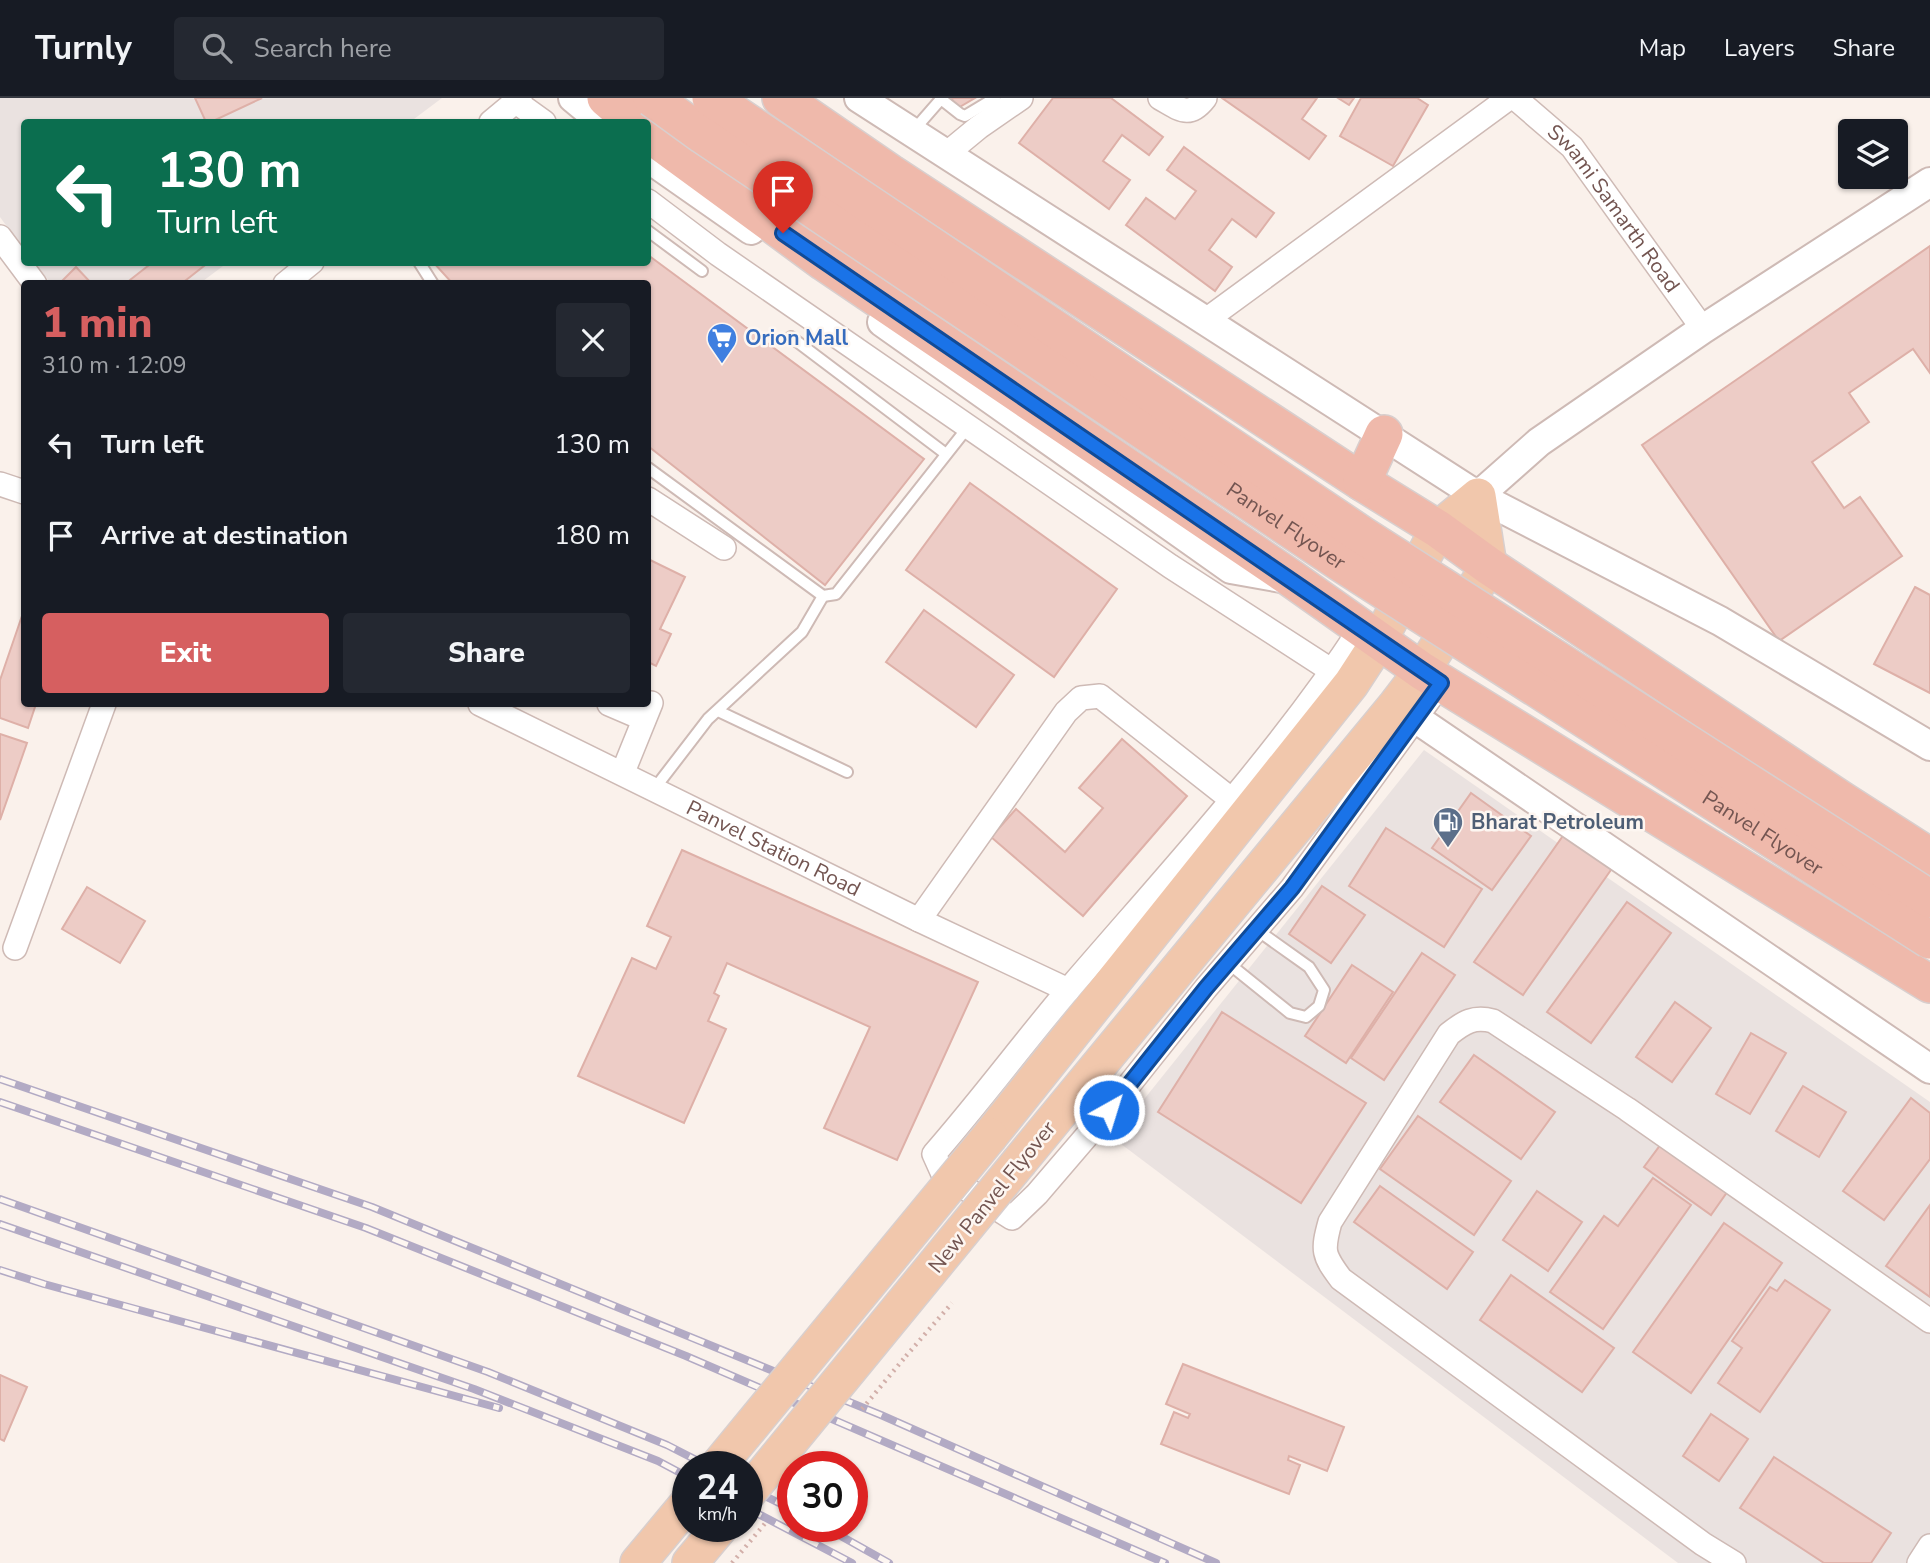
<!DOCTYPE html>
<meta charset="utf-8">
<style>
:root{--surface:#171b24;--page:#242831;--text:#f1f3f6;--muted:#9ea1a6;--line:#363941;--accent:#d65f60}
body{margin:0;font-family:"Nunito Sans",sans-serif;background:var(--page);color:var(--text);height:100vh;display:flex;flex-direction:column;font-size:26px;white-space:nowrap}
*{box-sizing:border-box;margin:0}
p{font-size:23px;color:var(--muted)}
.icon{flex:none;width:38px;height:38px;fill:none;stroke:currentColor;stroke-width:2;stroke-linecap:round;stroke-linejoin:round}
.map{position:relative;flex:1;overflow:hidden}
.side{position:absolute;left:21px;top:182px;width:630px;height:427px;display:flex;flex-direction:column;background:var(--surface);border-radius:7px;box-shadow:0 2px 5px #0004}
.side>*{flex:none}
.top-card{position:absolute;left:21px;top:21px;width:630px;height:147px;border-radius:7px;box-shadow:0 2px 5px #0004;background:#0b6e4f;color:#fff;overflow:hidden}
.tools{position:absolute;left:1838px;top:21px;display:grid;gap:14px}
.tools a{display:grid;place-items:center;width:70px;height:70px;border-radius:7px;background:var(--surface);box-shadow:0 2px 5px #0004;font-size:35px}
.speed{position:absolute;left:672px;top:1353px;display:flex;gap:14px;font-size:35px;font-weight:700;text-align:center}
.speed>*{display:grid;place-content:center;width:91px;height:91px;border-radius:50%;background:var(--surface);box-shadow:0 2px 5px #0004;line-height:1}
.speed small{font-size:18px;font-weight:400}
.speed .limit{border:10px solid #d22;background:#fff;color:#111}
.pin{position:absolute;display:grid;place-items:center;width:60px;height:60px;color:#fff;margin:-72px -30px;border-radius:50% 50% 50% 0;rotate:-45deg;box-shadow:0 0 7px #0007}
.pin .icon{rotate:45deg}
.me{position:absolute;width:77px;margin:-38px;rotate:39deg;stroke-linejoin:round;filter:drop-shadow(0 0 5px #0008)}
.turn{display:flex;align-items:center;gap:24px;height:147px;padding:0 21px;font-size:32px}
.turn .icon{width:91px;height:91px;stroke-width:2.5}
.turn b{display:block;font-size:49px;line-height:60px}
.round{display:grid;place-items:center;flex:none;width:74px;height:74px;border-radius:7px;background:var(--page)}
.summary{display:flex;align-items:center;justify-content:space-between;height:119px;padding:0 21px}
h1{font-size:42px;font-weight:800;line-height:52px;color:var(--accent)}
.action{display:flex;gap:14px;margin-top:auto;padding:14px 21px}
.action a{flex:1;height:80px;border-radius:7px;background:var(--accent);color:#fff;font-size:28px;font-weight:800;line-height:80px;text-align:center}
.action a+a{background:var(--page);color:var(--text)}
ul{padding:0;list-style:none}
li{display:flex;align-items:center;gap:21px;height:91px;padding:0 21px}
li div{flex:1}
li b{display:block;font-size:26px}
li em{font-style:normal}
header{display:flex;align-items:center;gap:42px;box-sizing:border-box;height:98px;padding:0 35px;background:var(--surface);border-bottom:2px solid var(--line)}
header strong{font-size:33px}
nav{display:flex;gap:38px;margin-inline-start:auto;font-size:24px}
.search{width:490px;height:63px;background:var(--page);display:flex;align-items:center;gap:18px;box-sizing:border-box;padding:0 24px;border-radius:7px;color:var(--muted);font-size:26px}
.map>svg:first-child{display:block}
.industrial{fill:#eae2e0}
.building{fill:#edccc6;stroke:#deb0a8;stroke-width:2}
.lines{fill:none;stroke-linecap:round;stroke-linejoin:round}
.service-casing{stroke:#cebab5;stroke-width:14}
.minor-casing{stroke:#cebab5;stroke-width:26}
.tertiary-casing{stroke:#cebab5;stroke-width:32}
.primary-casing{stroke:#d8cfce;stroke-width:38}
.trunk-casing{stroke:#d8cfce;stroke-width:40}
.path{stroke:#d2afa9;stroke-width:4.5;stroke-dasharray:2 5;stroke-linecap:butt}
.service{stroke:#fff;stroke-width:10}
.minor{stroke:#fff;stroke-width:23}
.tertiary{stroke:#fff;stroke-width:28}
.primary{stroke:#f1c7ac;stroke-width:35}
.trunk{stroke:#efb9ab;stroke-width:37}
.rail-casing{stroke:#b2aac4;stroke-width:8}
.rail{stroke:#fdf6f1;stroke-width:5;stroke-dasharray:16;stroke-linecap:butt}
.primary-bridge-casing{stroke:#d8cfce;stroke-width:38;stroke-linecap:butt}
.trunk-bridge-casing{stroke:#d8cfce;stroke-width:40;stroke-linecap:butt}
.path-bridge{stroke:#d2afa9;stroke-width:4.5;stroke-dasharray:2 5;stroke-linecap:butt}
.primary-bridge{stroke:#f1c7ac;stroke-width:35}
.trunk-bridge{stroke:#efb9ab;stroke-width:37}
.route-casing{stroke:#114b97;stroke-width:18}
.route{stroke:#1a73e8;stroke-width:12}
.labels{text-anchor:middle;stroke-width:5;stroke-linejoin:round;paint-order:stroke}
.street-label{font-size:21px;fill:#735551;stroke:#fdf6f1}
.shop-label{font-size:21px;font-weight:bold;fill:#366cbe;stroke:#fdf6f1;text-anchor:start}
.service-label{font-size:21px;font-weight:bold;fill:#4e5e75;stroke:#fdf6f1;text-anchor:start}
</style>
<header>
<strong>Turnly</strong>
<div class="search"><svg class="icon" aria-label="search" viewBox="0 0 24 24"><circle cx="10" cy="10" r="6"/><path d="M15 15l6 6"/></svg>Search here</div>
<nav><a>Map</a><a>Layers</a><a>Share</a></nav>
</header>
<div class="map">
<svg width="1930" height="1465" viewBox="0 0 1930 1465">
<rect width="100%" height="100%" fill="#faf1eb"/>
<g class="industrial">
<path d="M 0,0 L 442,0 L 410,24 L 24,24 L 24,152 L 0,119 Z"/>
<path d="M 34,165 L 227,165 L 199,186 L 51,185 Z"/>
<path d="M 1424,652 L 1930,1004 L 1930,1465 L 1678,1465 L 1113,1040 Z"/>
</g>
<g class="building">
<path d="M 195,0 L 262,0 L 211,24 L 206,24 Z"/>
<path d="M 951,0 L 975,0 L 958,10 Z"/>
<path d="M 1053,0 L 1111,0 L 1163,39 L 1149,57 L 1122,37 L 1103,63 L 1130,82 L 1109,111 L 1019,45 Z"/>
<path d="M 1222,0 L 1317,0 L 1302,21 L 1326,38 L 1309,61 Z"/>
<path d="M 1338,0 L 1354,0 L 1349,7 Z"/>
<path d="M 1361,0 L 1417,0 L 1428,7 L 1393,68 L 1340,38 Z"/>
<path d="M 1184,49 L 1274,115 L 1256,139 L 1232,121 L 1209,152 L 1232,169 L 1215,193 L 1126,127 L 1146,100 L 1175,121 L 1196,93 L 1167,72 Z"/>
<path d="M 1930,148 L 1930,275 L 1913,251 L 1849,295 L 1869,324 L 1812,364 L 1844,410 L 1860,399 L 1902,458 L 1779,543 L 1642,347 Z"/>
<path d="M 648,157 L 924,361 L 825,487 L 648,348 L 648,186 L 453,186 L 433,164 L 648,164 Z"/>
<path d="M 153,164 L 209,164 L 181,186 L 132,186 L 130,182 Z"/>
<path d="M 76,169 L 92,186 L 59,186 Z"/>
<path d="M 970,385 L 1117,491 L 1054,579 L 906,472 Z"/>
<path d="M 648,461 L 685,479 L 660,531 L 671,536 L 656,568 L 648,564 Z"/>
<path d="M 1915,489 L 1930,497 L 1930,595 L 1874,566 Z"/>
<path d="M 24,512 L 24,606 L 36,606 L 28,630 L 0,620 L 0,582 Z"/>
<path d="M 924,512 L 1014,577 L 976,629 L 886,564 Z"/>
<path d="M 0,636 L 27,645 L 0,722 Z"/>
<path d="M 1122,641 L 1187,698 L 1083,818 L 991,739 L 1016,711 L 1065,754 L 1103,710 L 1079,690 Z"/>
<path d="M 1471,695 L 1531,738 L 1492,792 L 1432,750 Z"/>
<path d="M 1386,730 L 1482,791 L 1444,849 L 1349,788 Z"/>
<path d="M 1565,735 L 1613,769 L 1523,897 L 1474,864 Z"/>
<path d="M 682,752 L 978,884 L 897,1062 L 824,1030 L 870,929 L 727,865 L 714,895 L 719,898 L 708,923 L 726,931 L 684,1025 L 578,978 L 632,860 L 656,871 L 671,839 L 647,828 Z"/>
<path d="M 1322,788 L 1365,817 L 1331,865 L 1289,836 Z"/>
<path d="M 87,789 L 145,823 L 120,865 L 62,831 Z"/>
<path d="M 1627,804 L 1671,835 L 1591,945 L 1547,914 Z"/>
<path d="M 1422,855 L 1455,877 L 1384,982 L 1351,960 Z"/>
<path d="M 1352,867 L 1393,894 L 1346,965 L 1305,938 Z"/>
<path d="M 1675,904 L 1711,930 L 1672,984 L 1636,959 Z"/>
<path d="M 1222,914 L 1366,1005 L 1301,1105 L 1158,1014 Z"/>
<path d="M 1751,935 L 1786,955 L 1750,1016 L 1716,996 Z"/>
<path d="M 1474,957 L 1555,1014 L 1521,1061 L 1440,1004 Z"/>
<path d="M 1803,988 L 1846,1014 L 1819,1059 L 1776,1033 Z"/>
<path d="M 1911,1000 L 1930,1015 L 1930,1061 L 1884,1122 L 1843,1093 Z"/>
<path d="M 1418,1018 L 1511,1083 L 1474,1137 L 1380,1071 Z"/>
<path d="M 1664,1042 L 1730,1090 L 1711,1117 L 1644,1069 Z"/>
<path d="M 1653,1080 L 1691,1107 L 1603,1231 L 1550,1194 L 1604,1118 L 1618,1128 Z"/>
<path d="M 1380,1088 L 1473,1154 L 1447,1191 L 1354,1124 Z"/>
<path d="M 1537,1093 L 1582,1124 L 1548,1173 L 1503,1142 Z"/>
<path d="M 1930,1107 L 1930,1199 L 1886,1168 Z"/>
<path d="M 1724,1125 L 1782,1165 L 1691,1295 L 1633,1254 Z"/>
<path d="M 1511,1177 L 1614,1250 L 1582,1294 L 1480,1222 Z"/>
<path d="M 1785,1182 L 1830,1212 L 1760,1314 L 1718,1285 L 1742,1250 L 1732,1243 L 1770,1189 L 1777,1193 Z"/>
<path d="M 1183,1266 L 1344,1329 L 1327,1373 L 1289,1358 L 1288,1362 L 1300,1367 L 1289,1396 L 1161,1346 L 1174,1314 L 1188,1320 L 1190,1316 L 1166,1306 Z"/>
<path d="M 0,1277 L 27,1289 L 4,1343 L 0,1341 Z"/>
<path d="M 1711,1316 L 1748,1341 L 1719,1383 L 1683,1358 Z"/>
<path d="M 1774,1359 L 1891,1435 L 1871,1465 L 1824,1465 L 1740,1410 Z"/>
</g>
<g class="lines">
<g class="service-casing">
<g id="service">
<path d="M 913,33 L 941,1 L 960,16 L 965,18 L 995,0"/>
<path d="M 648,133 L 702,173"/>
<path d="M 419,164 L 433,186"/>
<path d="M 791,239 L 946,356"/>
<path d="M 648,370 L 823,498 L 836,496 L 968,329"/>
<path d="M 718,613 L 847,674"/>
<path d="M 655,690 L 708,621 L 802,534 L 823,498"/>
<path d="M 1228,865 L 1290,915 L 1306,919 L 1319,908 L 1324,892 L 1309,869 L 1257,832"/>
</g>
</g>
<g class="minor-casing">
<g id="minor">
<path d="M 1160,0 C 1180,11 1189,21 1205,0"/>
<path id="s1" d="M 1515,0 L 1572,49 L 1703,231"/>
<path d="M 516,4 L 544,24"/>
<path d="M 491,24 L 520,0"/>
<path d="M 945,57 L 979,29 L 1021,0"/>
<path d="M 648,103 L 718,156 L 1170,468 L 1343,580"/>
<path d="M 0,139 L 35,186"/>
<path d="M 285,186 L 312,164"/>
<path d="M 1206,222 L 1509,0"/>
<path d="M 0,386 L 24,394"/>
<path d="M 648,401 L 724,450"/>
<path d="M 1361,530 C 1278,657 1174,769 1075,884 C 1027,940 983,1000 934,1056 L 943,1076 L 1012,1120 L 1037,1096 L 1109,1012 L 1206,890 L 1292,790 L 1441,585"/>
<path id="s2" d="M 480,606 L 919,822 L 1068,892"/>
<path d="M 609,606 L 644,621"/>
<path d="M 623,674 L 651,605"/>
<path d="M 919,822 L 1066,614 L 1081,600 L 1100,598 L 1232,702"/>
<path d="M 15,850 L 104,606"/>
<path d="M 1734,1465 L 1703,1446 L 1341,1181 C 1323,1157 1322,1153 1330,1124 L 1449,936 C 1464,924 1474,918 1493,923 L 1627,1011 L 1930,1223"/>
<path d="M 1919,1465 L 1930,1448"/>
</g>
</g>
<g class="tertiary-casing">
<g id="tertiary">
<path d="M 573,0 L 602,24"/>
<path d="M 859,0 L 1478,398 L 1720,523 L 1930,648"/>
<path d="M 648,60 L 751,132"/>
<path d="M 882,224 L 1231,471 L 1287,481"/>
<path d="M 1478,398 L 1539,344 L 1703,231 L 1930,84"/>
<path d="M 1396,607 L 1930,971"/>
</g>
</g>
<g class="primary-casing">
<g id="primary">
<path d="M 990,1038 L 1351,586 L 1379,543 L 1438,431 L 1478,398 L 1489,468 L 1422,573 L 1396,607 L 1020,1063"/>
<path d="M 638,1465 L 688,1405"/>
<path d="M 690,1465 L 721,1428"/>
</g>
</g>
<g class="trunk-casing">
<g id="trunk">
<path d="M 606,0 L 634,24"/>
<path d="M 781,0 L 890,75 L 1362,384 L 1438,431 L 1489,468 L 1841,702 L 1930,759"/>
<path d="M 648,35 L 824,164 L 1292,481 L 1422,573 L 1930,886"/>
<path d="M 1362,384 L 1384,336"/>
</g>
</g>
<path class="path" d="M 906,1258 L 952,1205"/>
<use href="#service" class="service"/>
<use href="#minor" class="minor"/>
<use href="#tertiary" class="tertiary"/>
<use href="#primary" class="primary"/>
<use href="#trunk" class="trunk"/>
<g class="rail-casing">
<g id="rail">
<path d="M 0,981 L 372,1109 L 881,1317 L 1216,1465"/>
<path d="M 0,1004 L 366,1130 L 686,1258 L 1165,1465"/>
<path d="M 0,1101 L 488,1274 L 667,1347 L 708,1368"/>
<path d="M 0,1126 L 474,1291 L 658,1363 L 688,1379"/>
<path d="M 0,1172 L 44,1186 L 499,1310"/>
<path d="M 747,1389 L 793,1412"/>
<path d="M 747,1410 L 852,1465"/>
<path d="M 823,1428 L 889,1465"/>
</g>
</g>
<use href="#rail" class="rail"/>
<g class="primary-bridge-casing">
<g id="primary-bridge">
<path d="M 718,1368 L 990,1038"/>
<path d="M 747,1396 L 1020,1063"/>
</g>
</g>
<g class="trunk-bridge-casing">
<g id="trunk-bridge">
<path id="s3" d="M 652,0 L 703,37 L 1341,465 L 1930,842"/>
<path d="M 711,0 L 1362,437 L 1930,801"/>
</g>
</g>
<g class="path-bridge">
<path d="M 862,1311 L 906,1258"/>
<path d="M 732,1465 L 767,1423"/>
</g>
<use href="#primary-bridge" class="primary-bridge"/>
<use href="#trunk-bridge" class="trunk-bridge"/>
</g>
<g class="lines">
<g class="route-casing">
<path id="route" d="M 783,135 L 1441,585 L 1292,790 L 1206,890 L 1109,1012"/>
</g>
<use href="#route" class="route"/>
</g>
<defs>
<g id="supermarket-pin" transform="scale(1.575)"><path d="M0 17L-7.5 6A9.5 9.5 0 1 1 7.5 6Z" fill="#3f7fe0" stroke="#fdf6f1"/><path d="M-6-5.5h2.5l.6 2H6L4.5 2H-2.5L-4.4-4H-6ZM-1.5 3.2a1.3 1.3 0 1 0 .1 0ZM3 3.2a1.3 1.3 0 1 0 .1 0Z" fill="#fff"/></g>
<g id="fuel-pin" transform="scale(1.575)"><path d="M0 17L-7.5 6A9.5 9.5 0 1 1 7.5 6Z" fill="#5c6f8a" stroke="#fdf6f1"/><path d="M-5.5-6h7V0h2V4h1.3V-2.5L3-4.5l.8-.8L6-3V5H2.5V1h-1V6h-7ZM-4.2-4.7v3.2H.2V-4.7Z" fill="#fff"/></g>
</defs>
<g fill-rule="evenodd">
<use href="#supermarket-pin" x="722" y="240"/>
<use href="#fuel-pin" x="1448" y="724"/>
</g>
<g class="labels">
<g class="street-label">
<text dy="7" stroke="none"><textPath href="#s1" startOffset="149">Swami Samarth Road</textPath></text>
<text dy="7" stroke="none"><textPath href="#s3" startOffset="765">Panvel Flyover</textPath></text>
<text dy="7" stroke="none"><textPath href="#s3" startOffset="1332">Panvel Flyover</textPath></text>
<text dy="7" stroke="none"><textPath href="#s2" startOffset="327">Panvel Station Road</textPath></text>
<text transform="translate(992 1099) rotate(-51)" y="7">New Panvel Flyover</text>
</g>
<g class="shop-label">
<text x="745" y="247">Orion Mall</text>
</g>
<g class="service-label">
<text x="1471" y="731">Bharat Petroleum</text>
</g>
</g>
</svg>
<div class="tools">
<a><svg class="icon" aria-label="layers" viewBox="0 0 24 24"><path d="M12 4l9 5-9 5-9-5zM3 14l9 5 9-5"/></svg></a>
</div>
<div class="speed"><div>24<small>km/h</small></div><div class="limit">30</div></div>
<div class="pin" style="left:783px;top:135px;background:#d93025"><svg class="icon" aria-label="arrive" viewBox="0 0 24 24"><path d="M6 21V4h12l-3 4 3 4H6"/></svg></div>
<svg class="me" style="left:1109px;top:1012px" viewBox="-20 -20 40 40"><circle r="17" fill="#1a73e8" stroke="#fff" stroke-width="3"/><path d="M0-11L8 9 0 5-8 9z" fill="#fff"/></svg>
<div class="top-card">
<div class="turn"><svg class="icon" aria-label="left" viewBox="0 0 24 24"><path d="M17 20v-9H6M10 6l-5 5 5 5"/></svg><div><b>130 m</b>Turn left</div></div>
</div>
<section class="side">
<div class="summary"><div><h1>1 min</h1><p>310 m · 12:09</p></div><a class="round"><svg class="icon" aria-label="close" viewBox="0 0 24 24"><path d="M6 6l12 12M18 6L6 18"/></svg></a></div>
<ul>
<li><svg class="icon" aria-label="left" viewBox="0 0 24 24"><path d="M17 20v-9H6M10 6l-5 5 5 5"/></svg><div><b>Turn left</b></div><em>130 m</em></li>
<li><svg class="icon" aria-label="arrive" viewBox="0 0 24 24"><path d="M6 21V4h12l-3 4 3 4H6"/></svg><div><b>Arrive at destination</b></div><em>180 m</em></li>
</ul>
<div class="action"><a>Exit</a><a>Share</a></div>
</section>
</div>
